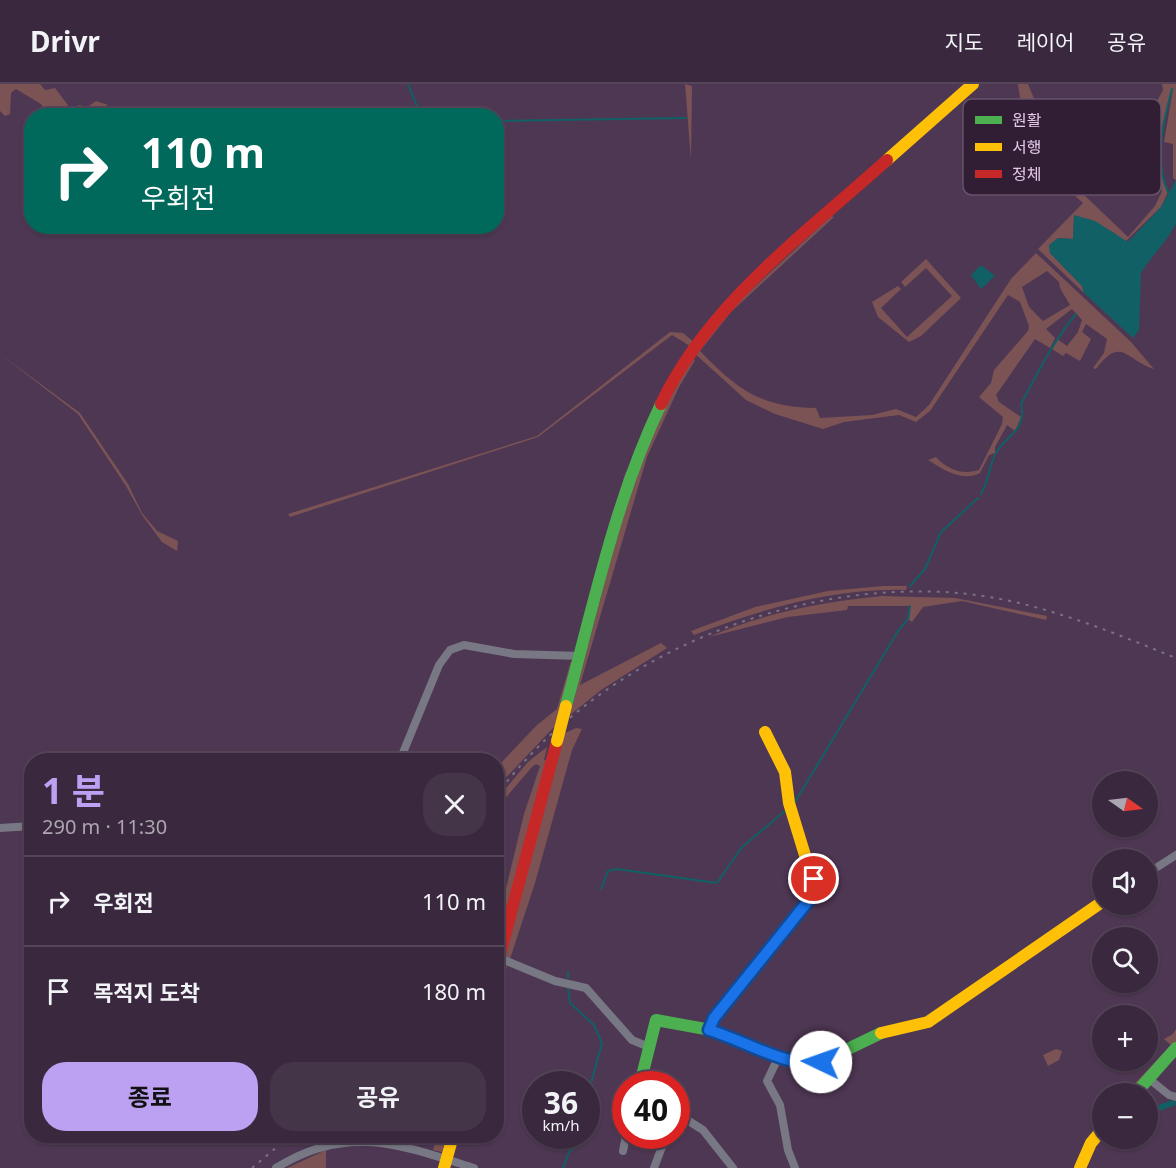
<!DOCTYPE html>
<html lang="ko">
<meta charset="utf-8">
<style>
:root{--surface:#3a293e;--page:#453549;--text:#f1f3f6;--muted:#aba6b0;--line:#544558;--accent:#bca0f2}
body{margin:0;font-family:"Noto Sans","Noto Sans KR",sans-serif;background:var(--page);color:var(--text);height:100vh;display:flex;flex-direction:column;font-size:22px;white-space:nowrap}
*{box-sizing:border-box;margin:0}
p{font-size:20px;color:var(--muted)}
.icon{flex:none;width:33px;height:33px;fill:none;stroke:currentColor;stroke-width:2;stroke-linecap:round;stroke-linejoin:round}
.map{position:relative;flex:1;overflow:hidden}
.details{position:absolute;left:24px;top:669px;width:480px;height:390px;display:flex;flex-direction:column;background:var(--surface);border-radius:24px;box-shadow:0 2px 4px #0004,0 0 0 2px var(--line)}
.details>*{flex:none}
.hud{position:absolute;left:24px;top:24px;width:480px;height:126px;border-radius:24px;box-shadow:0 2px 4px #0004,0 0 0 2px var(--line);background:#00695c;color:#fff;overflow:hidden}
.needle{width:39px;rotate:104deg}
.fabs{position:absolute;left:1092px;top:687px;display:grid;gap:12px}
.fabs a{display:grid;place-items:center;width:66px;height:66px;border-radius:50%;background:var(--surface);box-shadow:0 2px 4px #0004,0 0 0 2px var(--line);font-size:30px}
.speed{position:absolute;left:522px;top:987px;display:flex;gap:12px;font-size:30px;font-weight:700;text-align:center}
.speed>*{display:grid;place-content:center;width:78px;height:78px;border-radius:50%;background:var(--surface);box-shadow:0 2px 4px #0004,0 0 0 2px var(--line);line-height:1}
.speed small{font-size:15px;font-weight:400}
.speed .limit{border:9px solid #d22;background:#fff;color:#111}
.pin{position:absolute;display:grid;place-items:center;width:51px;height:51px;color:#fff;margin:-26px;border:3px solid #fff;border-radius:50%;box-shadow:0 2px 6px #0007}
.me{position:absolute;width:66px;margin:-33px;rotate:273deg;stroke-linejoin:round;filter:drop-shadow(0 0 4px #0008)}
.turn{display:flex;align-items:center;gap:21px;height:126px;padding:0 18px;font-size:27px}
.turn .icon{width:78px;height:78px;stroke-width:2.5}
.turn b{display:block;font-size:42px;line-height:51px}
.round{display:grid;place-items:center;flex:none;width:63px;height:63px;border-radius:24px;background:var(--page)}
.overview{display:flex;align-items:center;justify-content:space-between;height:102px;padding:0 18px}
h1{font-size:36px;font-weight:700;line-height:45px;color:var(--accent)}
.button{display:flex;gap:12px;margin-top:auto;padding:12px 18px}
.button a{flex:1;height:69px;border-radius:24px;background:var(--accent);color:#111;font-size:24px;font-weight:700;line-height:69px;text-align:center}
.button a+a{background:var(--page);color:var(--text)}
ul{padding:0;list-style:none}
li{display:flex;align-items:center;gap:18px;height:90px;padding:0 18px;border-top:2px solid var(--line)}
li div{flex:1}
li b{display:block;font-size:22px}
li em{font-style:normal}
header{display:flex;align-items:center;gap:36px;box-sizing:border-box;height:84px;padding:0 30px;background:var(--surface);border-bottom:2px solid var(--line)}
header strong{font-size:28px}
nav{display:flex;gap:33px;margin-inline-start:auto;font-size:21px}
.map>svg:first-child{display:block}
.green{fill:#7b5355;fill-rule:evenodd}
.water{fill:#106066}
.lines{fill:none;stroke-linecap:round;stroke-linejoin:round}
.stream{stroke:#106066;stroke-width:2}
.street{stroke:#787884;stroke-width:8}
.fast{stroke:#4caf50;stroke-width:12}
.slow{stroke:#ffc107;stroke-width:12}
.jam{stroke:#c62828;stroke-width:12}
.rail{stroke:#7a7283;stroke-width:2;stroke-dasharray:3 6;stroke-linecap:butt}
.slow-bridge{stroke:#ffc107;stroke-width:12}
.route-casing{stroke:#114b97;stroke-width:15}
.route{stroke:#1a73e8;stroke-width:10}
.key{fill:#311e35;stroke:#66526b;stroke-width:1.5}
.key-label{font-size:16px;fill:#e3cae8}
</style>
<header>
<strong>Drivr</strong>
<nav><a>지도</a><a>레이어</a><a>공유</a></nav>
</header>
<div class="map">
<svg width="1176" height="1084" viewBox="0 0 1176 1084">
<rect width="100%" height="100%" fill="#4e3753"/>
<g class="green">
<path d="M 0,0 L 40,0 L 45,6 L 55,4 L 70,24 L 80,21 L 86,24 L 96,17 L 108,21 L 96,27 L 100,31 L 47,31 L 41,20 L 16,5 L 11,9 L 10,30 L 5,32 L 0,27 Z"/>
<path d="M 685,0 L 692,2 L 691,76 Z"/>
<path d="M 1018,0 L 1028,0 L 1037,22 C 1035,31 1023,33 1018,42 L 1005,29 L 1020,14 Z"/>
<path d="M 1162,0 L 1176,0 L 1176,96 L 1173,94 L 1173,60 L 1164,58 L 1173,5 C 1162,35 1151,79 1168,108 L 1161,123 L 1125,158 C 1109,143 1094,139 1074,132 L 1073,155 L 1058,154 L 1050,169 L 1082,202 L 1084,209 L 1038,165 L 1083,119 L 1073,110 L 1080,107 L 1128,153 L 1155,122 L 1162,107 L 1154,76 L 1160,31 L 1155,21 L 1163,6 Z"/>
<path d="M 831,132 L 834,133 L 731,228 L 700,267 C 738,306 760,323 816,324 L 820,334 L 872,331 L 896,325 L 916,333 L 929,321 L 1011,195 L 1036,169 L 1131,258 L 1154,285 C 1126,276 1121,251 1096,285 L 1093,284 L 1104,269 L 1107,255 L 1086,240 L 1082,248 L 1091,255 L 1080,277 L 1066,269 L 1063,272 L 1052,265 L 1057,255 L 1067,262 L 1078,248 L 1082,236 L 1072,225 L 1046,245 L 1055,254 L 1050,264 L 1035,255 L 996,311 L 999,318 L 1021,333 L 1015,347 L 1007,341 L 995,363 L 995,369 L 989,371 L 980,389 C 962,398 944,386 928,376 L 936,373 C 948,386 962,391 979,386 L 1002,340 L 1003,333 L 979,313 L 991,299 L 994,286 L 1028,247 L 1029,242 L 1020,218 L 1008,211 L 930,327 L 916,338 L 899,331 L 844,338 L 823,345 L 775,330 L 746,316 L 693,268 L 719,236 ZM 1047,187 L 1059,198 L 1060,204 L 1070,221 L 1043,237 L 1029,223 L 1022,203 Z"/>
<path d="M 926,175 L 961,214 L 921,252 L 909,258 L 878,233 L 872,218 L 898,202 L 901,205 L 881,224 L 907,253 L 952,212 L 926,184 L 905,203 L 901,198 Z"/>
<path d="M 670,248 L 683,249 L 695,259 L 613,429 L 625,390 L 690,262 L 672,251 L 538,353 L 290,433 L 288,430 L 537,352 Z"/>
<path d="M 0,270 L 80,329 L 128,400 L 142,429 L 157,447 L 178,457 L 177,467 L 162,458 L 142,431 L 126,402 L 78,330 Z"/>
<path d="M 692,273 L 695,276 L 679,303 L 647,373 L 580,601 L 661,559 L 667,564 L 601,606 L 570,631 L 624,425 L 661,328 Z"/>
<path d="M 883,502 L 907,502 L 906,506 C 834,504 761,525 694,551 L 691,547 L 755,523 L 828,507 Z"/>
<path d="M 882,512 L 955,514 L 1047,532 L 1046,536 L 962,517 L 923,523 L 912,538 L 909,536 L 910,522 L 848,522 L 847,526 L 788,533 L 709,553 C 764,529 821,518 882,512 Z"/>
<path d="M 571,577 L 574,582 L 556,641 L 497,703 L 498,682 L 537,641 L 557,625 Z"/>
<path d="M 576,644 L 582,645 L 572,666 L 535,799 L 510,875 L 503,873 L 565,649 Z"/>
<path d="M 547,663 L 544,676 L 548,677 L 499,860 L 497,842 L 524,730 L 540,682 L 536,680 L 532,683 L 497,724 L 497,715 L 528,678 Z"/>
<path d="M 501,880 L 507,882 L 497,921 L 497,897 Z"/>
<path d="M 1176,945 L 1176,961 L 1131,1009 L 1125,1010 L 1171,961 L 1164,955 L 1173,950 Z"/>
<path d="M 1056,965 L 1062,967 L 1059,976 L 1048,982 L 1043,971 Z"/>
<path d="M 437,1052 L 446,1052 L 442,1068 L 433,1066 Z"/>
<path d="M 326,1066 L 326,1084 L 287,1084 Z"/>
</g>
<g class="water">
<path d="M 1176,96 C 1176,107 1176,128 1176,139 C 1170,154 1149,175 1141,189 L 1139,246 L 1133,254 L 1084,209 L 1082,202 L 1050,169 L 1049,161 L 1058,154 L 1073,155 L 1074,131 L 1095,137 L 1128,158 L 1161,123 Z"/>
<path d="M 981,181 L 995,192 L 981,205 L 971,191 Z"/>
<path d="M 1175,1015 L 1176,1021 L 1148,1031 L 1148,1025 Z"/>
</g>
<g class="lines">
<g class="stream">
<path d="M 408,0 L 421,32"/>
<path d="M 496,37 L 686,34"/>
<path d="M 1168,108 C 1154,76 1163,38 1172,5"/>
<path d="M 981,410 C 988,397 989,386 994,373 C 1001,353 1028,349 1021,320 C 1038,288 1053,258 1076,230"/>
<path d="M 910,502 L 925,485 L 941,448 L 978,414"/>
<path d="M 795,718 L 898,547 L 908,535 L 910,522"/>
<path d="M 601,805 L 608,787 L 617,785 L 717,799 L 742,763 L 786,726"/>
<path d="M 568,894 L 568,888"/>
<path d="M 568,903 L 570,919 L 594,941 L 602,959 L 591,999 L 595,1015 L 586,1038"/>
<path d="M 563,1084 L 569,1068 L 577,1062 L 581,1052"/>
</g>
<g class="street">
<path d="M 400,676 L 439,581 L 450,566 L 464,561 L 514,570 L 581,572"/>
<path d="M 0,744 L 32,742"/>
<path d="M 1148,789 L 1176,771"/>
<path d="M 499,874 L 555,897 L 586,904 L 632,956 L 649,963"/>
<path d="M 779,972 L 767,997 L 780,1021 L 788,1066 L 795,1084"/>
<path d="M 1148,994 L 1169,1011 L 1176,1013"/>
<path d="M 676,1029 L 703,1046 L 733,1084"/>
<path d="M 623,1067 L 626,1052"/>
<path d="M 276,1084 C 347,1039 401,1061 474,1084"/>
<path d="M 654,1084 L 666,1052"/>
</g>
<g class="fast">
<path d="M 566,622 C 594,520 615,416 661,320"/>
<path d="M 640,1000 L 656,936 L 711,946 L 786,975 L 809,979 L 821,978 L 881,949"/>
<path d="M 1135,1010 L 1176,964"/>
</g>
<g class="slow">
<path d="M 887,76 L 973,0"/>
<path d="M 709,946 L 714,934 L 809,816 L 815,804 L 789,719 L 785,688 L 765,648"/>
<path d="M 881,949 L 928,938 L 1102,818"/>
<path d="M 444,1084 L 453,1052"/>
<path d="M 1080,1084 L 1091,1059 L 1102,1046"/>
</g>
<g class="jam">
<path d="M 661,320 C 709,219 805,150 887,76"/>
<path d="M 496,885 L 557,657"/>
</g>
<g class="rail">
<path d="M 496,712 C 598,573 790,495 959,509 C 1035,516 1107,546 1176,574"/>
<path d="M 252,1084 L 290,1052"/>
</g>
<path class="slow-bridge" d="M 557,657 L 566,622"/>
</g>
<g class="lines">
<g class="route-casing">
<path id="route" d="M 814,795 L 815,804 L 809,816 L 714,934 L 709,946 C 741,955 789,985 821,978"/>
</g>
<use href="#route" class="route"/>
</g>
<rect x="963" y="15" width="198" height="96" rx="9" class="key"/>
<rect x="975" y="32" width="27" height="8" fill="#4caf50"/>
<rect x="975" y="59" width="27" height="8" fill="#ffc107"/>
<rect x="975" y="86" width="27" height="8" fill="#c62828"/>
<g class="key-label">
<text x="1012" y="42">원활</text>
<text x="1012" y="69">서행</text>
<text x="1012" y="96">정체</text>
</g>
</svg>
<div class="fabs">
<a><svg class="needle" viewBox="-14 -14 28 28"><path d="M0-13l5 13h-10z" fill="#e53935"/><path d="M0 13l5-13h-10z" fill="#aba6b0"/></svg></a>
<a><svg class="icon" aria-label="sound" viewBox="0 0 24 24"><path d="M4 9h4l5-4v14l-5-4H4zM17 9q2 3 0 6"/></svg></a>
<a><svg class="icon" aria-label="search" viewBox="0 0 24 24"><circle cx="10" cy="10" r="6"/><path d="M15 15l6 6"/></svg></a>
<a>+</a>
<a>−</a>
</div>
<div class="speed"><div>36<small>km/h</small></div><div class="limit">40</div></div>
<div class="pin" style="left:814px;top:795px;background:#d93025"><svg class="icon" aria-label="arrive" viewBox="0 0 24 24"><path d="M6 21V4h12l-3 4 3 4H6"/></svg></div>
<svg class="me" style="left:821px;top:978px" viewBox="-20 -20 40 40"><circle r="19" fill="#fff"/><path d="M0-13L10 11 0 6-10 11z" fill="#1a73e8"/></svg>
<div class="hud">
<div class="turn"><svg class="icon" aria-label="right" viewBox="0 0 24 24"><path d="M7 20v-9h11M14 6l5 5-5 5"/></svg><div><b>110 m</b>우회전</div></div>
</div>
<section class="details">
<div class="overview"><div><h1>1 분</h1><p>290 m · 11:30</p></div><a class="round"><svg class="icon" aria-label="close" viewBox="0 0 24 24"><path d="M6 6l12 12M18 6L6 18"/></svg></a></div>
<ul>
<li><svg class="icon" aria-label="right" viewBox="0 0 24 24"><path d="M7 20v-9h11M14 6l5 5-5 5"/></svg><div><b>우회전</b></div><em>110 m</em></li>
<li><svg class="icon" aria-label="arrive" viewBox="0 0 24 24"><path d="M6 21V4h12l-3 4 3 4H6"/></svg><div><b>목적지 도착</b></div><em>180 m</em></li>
</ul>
<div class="button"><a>종료</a><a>공유</a></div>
</section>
</div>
